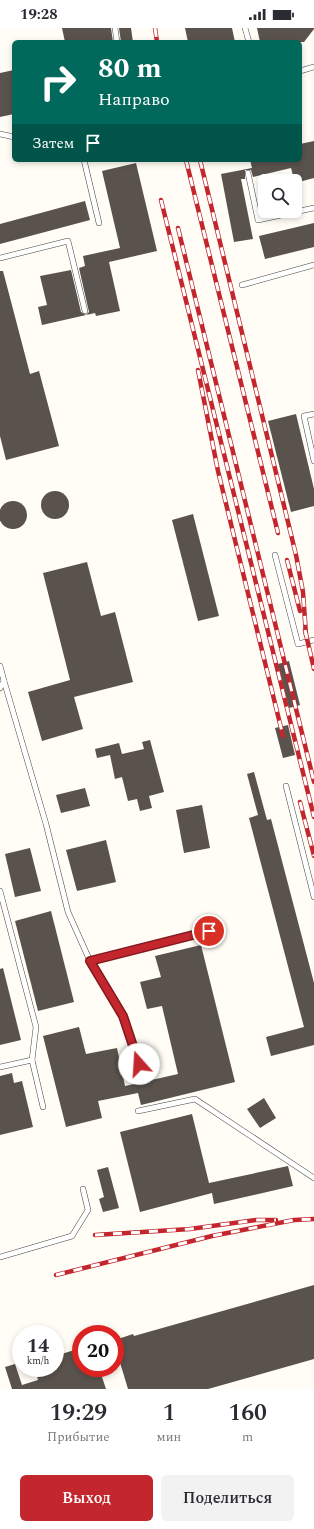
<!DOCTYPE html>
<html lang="ru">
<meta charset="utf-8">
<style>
:root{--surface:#fff;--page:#f2f2f3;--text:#2b2b33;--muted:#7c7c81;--accent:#c4262e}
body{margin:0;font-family:Spectral,serif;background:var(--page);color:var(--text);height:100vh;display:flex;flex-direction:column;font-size:15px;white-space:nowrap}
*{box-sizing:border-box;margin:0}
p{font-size:13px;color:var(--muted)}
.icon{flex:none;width:22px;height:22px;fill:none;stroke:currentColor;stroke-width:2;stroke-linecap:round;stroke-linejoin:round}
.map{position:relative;height:1361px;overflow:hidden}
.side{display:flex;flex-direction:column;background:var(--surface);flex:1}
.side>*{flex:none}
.hud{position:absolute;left:12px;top:12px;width:290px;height:122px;border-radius:6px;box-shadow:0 2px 6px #0003;background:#00695c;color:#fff;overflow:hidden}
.tools{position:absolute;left:258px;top:146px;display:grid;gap:8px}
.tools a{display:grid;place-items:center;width:44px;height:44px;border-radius:6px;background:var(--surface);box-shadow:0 2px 6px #0003;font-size:20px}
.speed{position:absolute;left:12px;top:1297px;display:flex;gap:8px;font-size:20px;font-weight:700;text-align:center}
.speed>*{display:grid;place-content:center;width:52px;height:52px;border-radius:50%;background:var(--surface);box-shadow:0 2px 6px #0003;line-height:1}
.speed small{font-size:10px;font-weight:400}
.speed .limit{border:6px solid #d22;background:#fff;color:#111}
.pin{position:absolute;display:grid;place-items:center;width:34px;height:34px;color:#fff;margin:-17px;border:2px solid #fff;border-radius:50%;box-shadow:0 1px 4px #0007}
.me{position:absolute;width:44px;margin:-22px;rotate:341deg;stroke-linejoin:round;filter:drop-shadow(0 0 3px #0008)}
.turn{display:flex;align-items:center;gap:14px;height:84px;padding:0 20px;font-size:18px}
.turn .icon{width:52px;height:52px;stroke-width:2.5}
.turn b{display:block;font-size:28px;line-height:34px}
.then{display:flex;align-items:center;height:38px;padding:0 20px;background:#0003;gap:8px;font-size:15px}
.eta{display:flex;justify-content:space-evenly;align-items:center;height:68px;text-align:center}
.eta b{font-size:24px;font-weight:600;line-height:28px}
.primary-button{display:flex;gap:8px;margin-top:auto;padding:8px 20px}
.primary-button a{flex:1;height:46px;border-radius:6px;background:var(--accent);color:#fff;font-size:16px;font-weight:600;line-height:46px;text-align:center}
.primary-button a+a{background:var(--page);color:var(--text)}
.status{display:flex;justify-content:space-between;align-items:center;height:28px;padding:0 20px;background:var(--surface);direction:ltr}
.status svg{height:11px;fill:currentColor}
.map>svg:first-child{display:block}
.building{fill:#5a524d}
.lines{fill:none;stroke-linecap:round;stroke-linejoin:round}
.lane-casing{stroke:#444;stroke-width:6}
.lane{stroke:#fff;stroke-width:5}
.rail-casing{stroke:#c4262e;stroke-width:4.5}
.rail{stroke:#fff;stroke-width:3;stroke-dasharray:9;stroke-linecap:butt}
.route-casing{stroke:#7f191e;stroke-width:10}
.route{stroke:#c4262e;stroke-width:7}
</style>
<div class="status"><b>19:28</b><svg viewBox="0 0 49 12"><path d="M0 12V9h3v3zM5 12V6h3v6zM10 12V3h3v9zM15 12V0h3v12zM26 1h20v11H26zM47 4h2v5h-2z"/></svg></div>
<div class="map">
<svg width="314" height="1361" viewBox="0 0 314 1361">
<rect width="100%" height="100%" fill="#fffdf5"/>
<g class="building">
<path d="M 62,0 L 111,0 L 113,14 L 65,14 Z"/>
<path d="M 119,0 L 131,0 L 133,14 L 121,14 Z"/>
<path d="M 185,0 L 232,0 L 235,14 L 188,14 Z"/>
<path d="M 257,0 L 314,0 L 314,1 L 304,14 L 260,14 Z"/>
<path d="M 14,42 L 14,86 L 0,89 L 0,45 Z"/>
<path d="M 314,113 L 314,150 L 295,155 L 291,140 L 253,149 L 251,142 L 245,142 L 245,151 L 241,151 L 253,211 L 234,214 L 221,146 L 252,140 L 250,132 L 300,132 L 300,116 Z"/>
<path d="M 136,135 L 157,223 L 109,234 L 120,283 L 96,288 L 95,285 L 42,297 L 38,279 L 47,277 L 40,248 L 71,242 L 81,284 L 86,287 L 89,284 L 79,240 L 85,238 L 83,228 L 120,220 L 102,143 Z"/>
<path d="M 85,173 L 90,192 L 0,216 L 0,196 Z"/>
<path d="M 314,195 L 314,219 L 265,231 L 259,208 Z"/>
<path d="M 0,243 L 3,243 L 30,346 L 39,343 L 59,418 L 6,432 L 0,408 Z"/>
<path d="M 296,386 L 314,461 L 314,478 L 291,484 L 268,393 Z"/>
<circle cx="55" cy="477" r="14"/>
<circle cx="13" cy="487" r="14"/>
<path d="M 193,486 L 219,588 L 198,593 L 172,492 Z"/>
<path d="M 87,534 L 101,588 L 115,584 L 133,654 L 74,669 L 83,701 L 42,713 L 28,664 L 70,652 L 43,545 Z"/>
<path d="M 289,633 L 300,677 L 289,680 L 278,636 Z"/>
<path d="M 288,697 L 295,727 L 283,730 L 275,700 Z"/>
<path d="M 150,712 L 164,764 L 149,768 L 152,780 L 140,783 L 137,771 L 128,773 L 122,749 L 115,751 L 110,727 L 97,730 L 95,721 L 119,715 L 122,726 L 144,721 L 142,714 Z"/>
<path d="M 254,744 L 267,792 L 271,791 L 314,955 L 314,1017 L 271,1028 L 266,1009 L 304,999 L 249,790 L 258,787 L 247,746 Z"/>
<path d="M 85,760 L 90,778 L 61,785 L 56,767 Z"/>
<path d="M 202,777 L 210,820 L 184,825 L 176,782 Z"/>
<path d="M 106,812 L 116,854 L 77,863 L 66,822 Z"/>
<path d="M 30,820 L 41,863 L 15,869 L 5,826 Z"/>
<path d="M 51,883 L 74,974 L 38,983 L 15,893 Z"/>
<path d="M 201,917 L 235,1054 L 141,1077 L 138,1065 L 98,1073 L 102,1090 L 66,1099 L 43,1008 L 79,999 L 86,1026 L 117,1020 L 125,1058 L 178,1046 L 162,978 L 147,981 L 140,954 L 161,949 L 155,928 Z"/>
<path d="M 3,940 L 21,1012 L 0,1017 L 0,941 Z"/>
<path d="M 12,1045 L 14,1055 L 22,1053 L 33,1099 L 0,1107 L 0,1048 Z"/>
<path d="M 264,1070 L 276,1090 L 260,1100 L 247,1081 Z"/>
<path d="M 192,1086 L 209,1155 L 288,1138 L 293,1158 L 214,1176 L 212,1165 L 140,1184 L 120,1104 Z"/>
<path d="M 108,1139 L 119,1180 L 103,1184 L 99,1171 L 104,1169 L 97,1142 Z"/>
<path d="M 314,1257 L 314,1331 L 208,1361 L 128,1361 L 115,1318 L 115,1312 L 133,1306 L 134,1308 Z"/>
<path d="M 81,1320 L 81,1340 L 99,1340 L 106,1361 L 12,1361 L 5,1339 L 15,1336 L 22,1357 L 38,1352 L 35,1340 L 55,1340 L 55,1328 Z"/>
</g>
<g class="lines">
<g class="lane-casing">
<g id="lane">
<path d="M 115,0 L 117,14"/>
<path d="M 245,0 L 249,14"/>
<path d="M 300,43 L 314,39"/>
<path d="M 0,106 L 14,109"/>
<path d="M 84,132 L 99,195"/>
<path d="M 248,145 L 258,192 L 314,180"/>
<path d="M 0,230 L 68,213 L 85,283"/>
<path d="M 242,257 L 314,237"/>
<path d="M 314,386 L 304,388 L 314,433"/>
<path d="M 275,527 L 298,616 L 314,612"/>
<path d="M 0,638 L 4,653 L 0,660"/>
<path d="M 4,653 L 46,796 L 68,884 L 90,933 L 123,988 L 139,1036"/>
<path d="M 286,758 L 314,869"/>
<path d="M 0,863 L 36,999 L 32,1032 L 43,1079"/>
<path d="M 90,933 L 209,903"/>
<path d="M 0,1039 L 32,1032"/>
<path d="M 138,1083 L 195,1071 L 314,1150"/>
<path d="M 0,1229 L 72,1208 L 88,1182 L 83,1161"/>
</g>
</g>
<use href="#lane" class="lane"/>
<g class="rail-casing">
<g id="rail">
<path d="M 155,0 L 157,14"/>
<path d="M 186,132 L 278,505"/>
<path d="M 200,132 L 296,527 L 303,564 L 306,607"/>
<path d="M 161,172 L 314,789"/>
<path d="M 178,200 L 314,754"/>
<path d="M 198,342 L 218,443 L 283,708"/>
<path d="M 287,532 L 300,583"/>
<path d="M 305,602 L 314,641"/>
<path d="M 300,774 L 314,828"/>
<path d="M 95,1207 L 190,1201 L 256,1192 L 276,1192"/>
<path d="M 56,1247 L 212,1208 L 294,1192 L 314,1191"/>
</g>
</g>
<use href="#rail" class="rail"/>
</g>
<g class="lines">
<g class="route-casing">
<path id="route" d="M 139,1036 L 123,988 L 90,933 L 209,903"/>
</g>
<use href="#route" class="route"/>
</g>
</svg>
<div class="tools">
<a><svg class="icon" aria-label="search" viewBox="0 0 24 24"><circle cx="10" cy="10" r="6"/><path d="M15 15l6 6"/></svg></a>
</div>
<div class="speed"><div>14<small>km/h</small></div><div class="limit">20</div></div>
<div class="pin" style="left:209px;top:903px;background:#d93025"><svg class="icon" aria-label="arrive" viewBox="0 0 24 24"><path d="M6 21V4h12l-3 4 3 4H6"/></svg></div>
<svg class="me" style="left:139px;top:1036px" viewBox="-20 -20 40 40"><circle r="19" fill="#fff"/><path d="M0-13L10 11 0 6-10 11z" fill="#c4262e"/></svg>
<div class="hud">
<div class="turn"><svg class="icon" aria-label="right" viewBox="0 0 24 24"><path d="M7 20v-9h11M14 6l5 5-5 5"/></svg><div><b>80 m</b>Направо</div></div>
<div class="then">Затем<svg class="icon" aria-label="arrive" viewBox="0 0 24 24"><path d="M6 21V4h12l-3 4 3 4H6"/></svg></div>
</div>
</div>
<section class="side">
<div class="eta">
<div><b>19:29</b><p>Прибытие</p></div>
<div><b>1</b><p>мин</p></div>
<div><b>160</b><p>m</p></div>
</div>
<div class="primary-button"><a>Выход</a><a>Поделиться</a></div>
</section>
